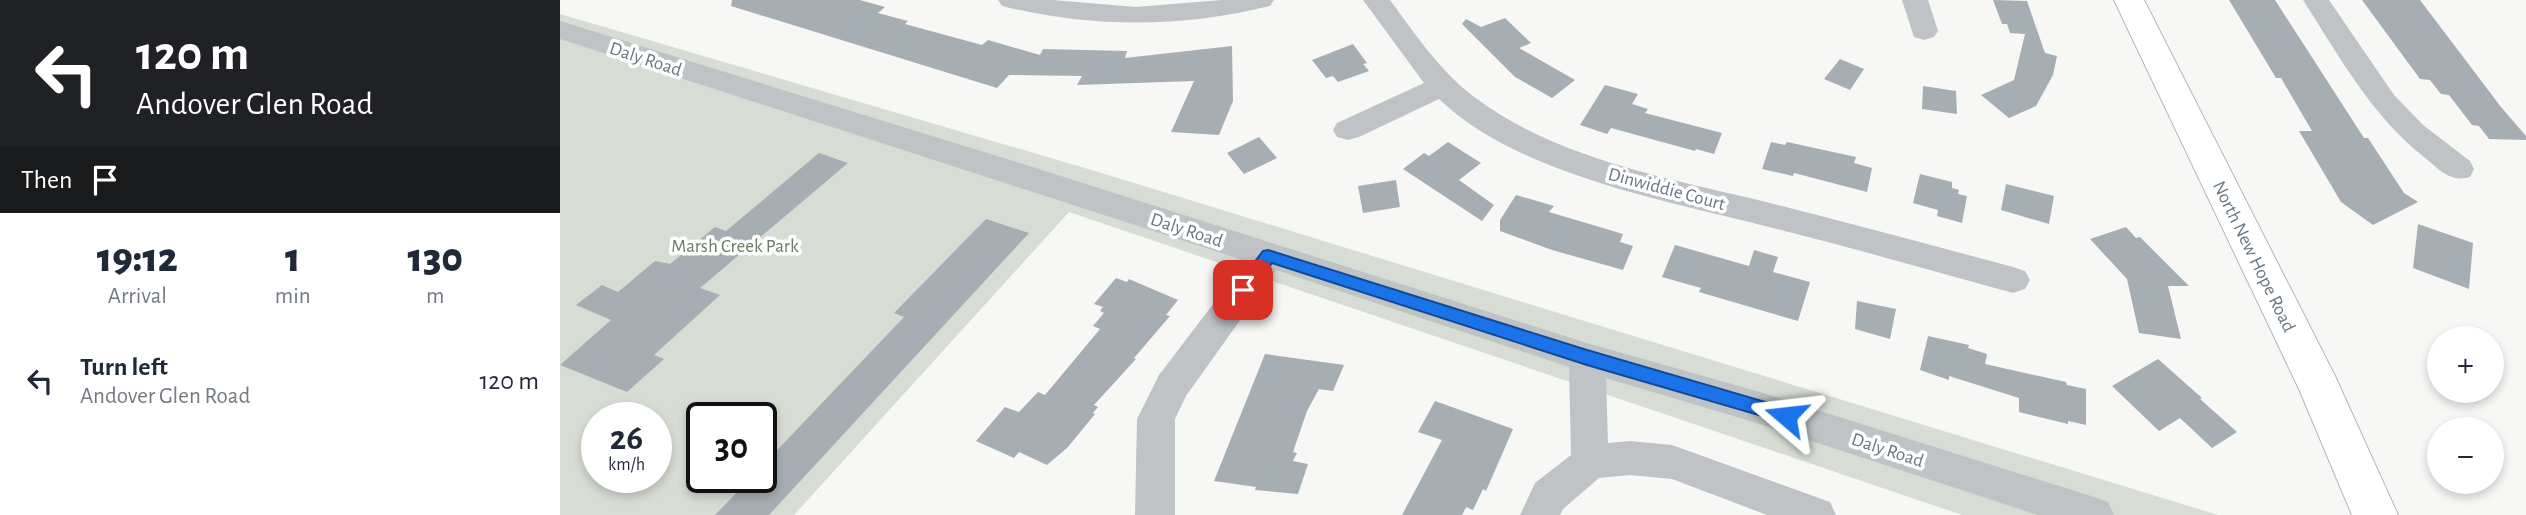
<!DOCTYPE html>
<meta charset="utf-8">
<style>
:root{--surface:#fff;--page:#f2f2f3;--text:#1f2937;--muted:#747a83}
body{margin:0;font-family:"Alegreya Sans",sans-serif;background:var(--page);color:var(--text);height:100vh;display:flex;flex-direction:column;font-size:26px;white-space:nowrap}
*{box-sizing:border-box;margin:0}
p{font-size:23px;color:var(--muted)}
.icon{flex:none;width:38px;height:38px;fill:none;stroke:currentColor;stroke-width:2;stroke-linecap:round;stroke-linejoin:round}
.map{position:relative;flex:1;overflow:hidden}
.side{display:flex;flex-direction:column;background:var(--surface);width:560px}
.side>*{flex:none}
.top-card{background:#202124;color:#fff;overflow:hidden}
.tools{position:absolute;left:1867px;top:326px;display:grid;gap:14px}
.tools a{display:grid;place-items:center;width:77px;height:77px;border-radius:50%;background:var(--surface);box-shadow:0 4px 10px #0003;font-size:35px}
.speed{position:absolute;left:21px;top:402px;display:flex;gap:14px;font-size:35px;font-weight:700;text-align:center}
.speed>*{display:grid;place-content:center;width:91px;height:91px;border-radius:50%;background:var(--surface);box-shadow:0 4px 10px #0003;line-height:1}
.speed small{font-size:18px;font-weight:400}
.speed .limit{border:4px solid #111;border-radius:10px;background:#fff;color:#111}
.pin{position:absolute;display:grid;place-items:center;width:60px;height:60px;color:#fff;margin:-30px;border-radius:14px;box-shadow:0 4px 10px #0006}
.me{position:absolute;width:77px;margin:-38px;rotate:287deg;stroke-linejoin:round;filter:drop-shadow(0 0 5px #0008)}
.turn{display:flex;align-items:center;gap:24px;height:147px;padding:0 21px;font-size:32px}
.turn .icon{width:91px;height:91px;stroke-width:2.5}
.turn b{display:block;font-size:49px;line-height:60px}
.then{display:flex;align-items:center;height:66px;padding:0 21px;background:#0003;gap:14px;font-size:26px}
.eta{display:flex;justify-content:space-evenly;align-items:center;height:119px;text-align:center}
.eta b{font-size:42px;font-weight:800;line-height:49px}
ul{padding:0;list-style:none}
li{display:flex;align-items:center;gap:21px;height:98px;padding:0 21px}
li div{flex:1}
li b{display:block;font-size:26px}
li em{font-style:normal}
main{display:flex;flex:1;min-height:0}
.map>svg:first-child{display:block}
.green{fill:#d7dcd4;fill-rule:evenodd}
.building{fill:#a7aeb3}
.lines{fill:none;stroke-linecap:round;stroke-linejoin:round}
.major-casing{stroke:#b2b7ba;stroke-width:2}
.minor{fill:#bfc3c6;fill-rule:evenodd}
.major{fill:#fff;fill-rule:evenodd}
.route{fill:#1a73e8;stroke:#114b97;stroke-width:2}
.labels{text-anchor:middle;stroke-width:7;stroke-linejoin:round;paint-order:stroke}
.street-label{font-size:19px;fill:#697783;stroke:#fff}
.park-label{font-size:19px;fill:#6b7b67;stroke:#fff}
</style>
<main>
<section class="side">
<div class="top-card">
<div class="turn"><svg class="icon" aria-label="left" viewBox="0 0 24 24"><path d="M17 20v-9H6M10 6l-5 5 5 5"/></svg><div><b>120 m</b>Andover Glen Road</div></div>
<div class="then">Then<svg class="icon" aria-label="arrive" viewBox="0 0 24 24"><path d="M6 21V4h12l-3 4 3 4H6"/></svg></div>
</div>
<div class="eta">
<div><b>19:12</b><p>Arrival</p></div>
<div><b>1</b><p>min</p></div>
<div><b>130</b><p>m</p></div>
</div>
<ul>
<li><svg class="icon" aria-label="left" viewBox="0 0 24 24"><path d="M17 20v-9H6M10 6l-5 5 5 5"/></svg><div><b>Turn left</b><p>Andover Glen Road</p></div><em>120 m</em></li>
</ul>
</section>
<div class="map">
<svg width="1966" height="515" viewBox="0 0 1966 515">
<rect width="100%" height="100%" fill="#f7f7f5"/>
<path class="green" d="M 0,14 L 535,171 L 1658,515 L 1402,515 L 509,212 L 234,515 L 0,515 ZM 37,418 L 96,418 L 96,478 L 37,478 ZM 142,418 L 201,418 L 201,478 L 142,478 Z"/>
<g class="building">
<path d="M 172,0 L 300,0 L 325,7 L 318,13 L 348,21 L 345,24 L 422,45 L 428,40 L 480,55 L 483,49 L 567,51 L 565,58 L 672,46 L 673,101 L 659,135 L 611,132 L 634,81 L 517,85 L 522,76 L 449,75 L 437,88 L 171,6 Z"/>
<path d="M 1433,0 L 1467,1 L 1485,53 L 1497,56 L 1493,75 L 1476,106 L 1449,118 L 1421,95 L 1454,80 L 1465,34 L 1450,33 L 1447,24 L 1442,24 Z"/>
<path d="M 1669,0 L 1715,0 L 1804,138 L 1808,138 L 1844,193 L 1858,202 L 1813,225 L 1781,202 L 1739,131 L 1752,131 L 1721,78 L 1716,78 Z"/>
<path d="M 1802,0 L 1860,0 L 1941,107 L 1966,136 L 1966,140 L 1929,139 L 1919,126 L 1912,125 L 1889,95 L 1881,94 L 1870,80 L 1860,79 Z"/>
<path d="M 945,18 L 971,43 L 959,48 L 1015,80 L 992,98 L 955,77 L 902,24 L 906,19 L 921,27 Z"/>
<path d="M 793,44 L 807,63 L 803,64 L 809,71 L 778,82 L 773,76 L 766,78 L 752,60 Z"/>
<path d="M 1280,59 L 1304,69 L 1290,90 L 1264,79 Z"/>
<path d="M 1045,85 L 1078,94 L 1072,104 L 1088,109 L 1085,113 L 1162,133 L 1154,154 L 1136,149 L 1135,151 L 1051,128 L 1047,134 L 1020,125 Z"/>
<path d="M 1363,86 L 1396,91 L 1397,114 L 1362,109 Z"/>
<path d="M 699,137 L 717,158 L 684,174 L 667,153 Z"/>
<path d="M 888,142 L 921,163 L 899,180 L 934,205 L 922,221 L 843,169 L 864,153 L 869,156 Z"/>
<path d="M 1211,142 L 1225,145 L 1227,142 L 1296,157 L 1294,163 L 1312,168 L 1307,192 L 1234,173 L 1233,176 L 1202,169 Z"/>
<path d="M 259,153 L 288,163 L 140,288 L 160,295 L 94,355 L 104,359 L 67,392 L 0,365 L 51,320 L 16,305 L 42,285 L 58,292 L 95,261 L 110,264 L 155,227 L 166,231 Z"/>
<path d="M 1360,174 L 1392,182 L 1392,188 L 1399,190 L 1398,194 L 1407,196 L 1402,223 L 1377,216 L 1378,210 L 1353,203 Z"/>
<path d="M 836,180 L 840,207 L 803,213 L 798,186 Z"/>
<path d="M 1446,184 L 1494,196 L 1489,224 L 1441,210 Z"/>
<path d="M 956,195 L 994,206 L 989,212 L 1063,234 L 1060,242 L 1073,246 L 1063,270 L 992,250 L 940,231 L 940,220 Z"/>
<path d="M 426,219 L 469,233 L 209,515 L 155,515 L 191,478 L 201,478 L 201,467 L 344,317 L 334,313 Z"/>
<path d="M 1858,224 L 1913,243 L 1909,289 L 1853,268 Z"/>
<path d="M 1566,227 L 1576,238 L 1580,237 L 1629,286 L 1608,286 L 1621,339 L 1579,333 L 1567,279 L 1530,239 Z"/>
<path d="M 1115,245 L 1189,266 L 1194,250 L 1218,257 L 1213,272 L 1250,282 L 1238,321 L 1139,292 L 1141,288 L 1102,277 Z"/>
<path d="M 556,278 L 567,282 L 569,279 L 618,300 L 606,315 L 610,316 L 574,358 L 576,359 L 534,405 L 538,407 L 533,413 L 535,414 L 508,447 L 487,465 L 459,452 L 454,458 L 416,441 L 445,407 L 459,412 L 478,392 L 485,395 L 540,329 L 533,326 L 544,313 L 540,311 L 543,307 L 534,304 Z"/>
<path d="M 1297,301 L 1336,309 L 1330,339 L 1295,329 Z"/>
<path d="M 1368,336 L 1409,345 L 1408,348 L 1427,354 L 1425,364 L 1506,382 L 1507,385 L 1526,389 L 1526,425 L 1508,421 L 1508,424 L 1459,412 L 1459,398 L 1389,376 L 1389,380 L 1360,370 Z"/>
<path d="M 705,354 L 784,365 L 773,391 L 759,389 L 747,411 L 733,452 L 737,453 L 733,461 L 748,464 L 738,494 L 695,490 L 696,487 L 654,481 Z"/>
<path d="M 1598,359 L 1642,398 L 1640,399 L 1677,432 L 1652,448 L 1620,418 L 1599,431 L 1552,386 Z"/>
<path d="M 875,401 L 953,429 L 926,491 L 923,489 L 913,510 L 906,507 L 902,515 L 842,515 L 882,440 L 858,432 Z"/>
</g>
<g class="lines">
<g class="major-casing">
<path id="major" d="M 1554,0 L 1584,0 L 1775,376 L 1838,515 L 1792,515 L 1739,389 Z"/>
</g>
<g class="minor">
<path d="M 438,0 L 493,0 L 576,7 L 662,0 L 714,0 L 710,6 C 621,28 531,28 442,6 Z"/>
<path d="M 803,0 L 830,0 C 856,35 881,73 917,99 C 1000,160 1108,178 1206,202 C 1289,223 1371,245 1453,267 L 1465,271 L 1470,280 L 1465,289 L 1453,293 C 1373,271 1293,248 1213,228 C 1109,201 958,175 879,99 L 799,137 L 788,140 L 777,137 L 773,130 L 777,123 L 864,83 Z"/>
<path d="M 1342,0 L 1368,0 L 1378,31 L 1374,37 L 1364,40 L 1354,37 Z"/>
<path d="M 1743,0 L 1769,0 L 1834,95 L 1863,125 L 1910,161 L 1914,169 L 1910,177 C 1890,183 1879,169 1864,157 C 1811,115 1779,56 1743,0 Z"/>
<path d="M 0,21 L 466,165 L 1027,343 L 1200,392 L 1534,497 L 1548,502 L 1554,515 L 1478,515 L 1200,424 L 1046,378 L 1048,443 L 1070,441 L 1112,445 L 1270,502 L 1276,515 L 1207,515 L 1112,479 L 1070,475 L 1039,478 L 1003,509 L 1000,515 L 960,515 L 975,483 L 1011,455 L 1009,367 L 716,270 L 626,396 L 615,419 L 615,515 L 575,515 L 577,419 L 599,375 L 686,261 L 0,39 Z"/>
</g>
<use href="#major" class="major"/>
</g>
<path class="route" d="M 708,250 L 1027,350 L 1226,408 L 1232,410 L 1235,416 L 1232,421 L 1226,423 L 1027,365 L 712,263 L 689,294 L 677,294 L 675,290 L 677,285 L 703,251 Z"/>
<g class="labels">
<g class="street-label">
<text transform="translate(86 58) rotate(18)" y="7">Daly Road</text>
<text transform="translate(1107 188) rotate(15)" y="7">Dinwiddie Court</text>
<text transform="translate(627 229) rotate(18)" y="7">Daly Road</text>
<text transform="translate(1695 256) rotate(64)" y="7">North New Hope Road</text>
<text transform="translate(1328 449) rotate(18)" y="7">Daly Road</text>
</g>
<g class="park-label">
<text x="175" y="252">Marsh Creek Park</text>
</g>
</g>
</svg>
<div class="tools">
<a>+</a>
<a>−</a>
</div>
<div class="speed"><div>26<small>km/h</small></div><div class="limit">30</div></div>
<div class="pin" style="left:683px;top:290px;background:#d93025"><svg class="icon" aria-label="arrive" viewBox="0 0 24 24"><path d="M6 21V4h12l-3 4 3 4H6"/></svg></div>
<svg class="me" style="left:1226px;top:416px" viewBox="-20 -20 40 40"><path d="M0-17L14 15 0 8-14 15z" fill="#1a73e8" stroke="#fff" stroke-width="4"/></svg>
</div>
</main>
